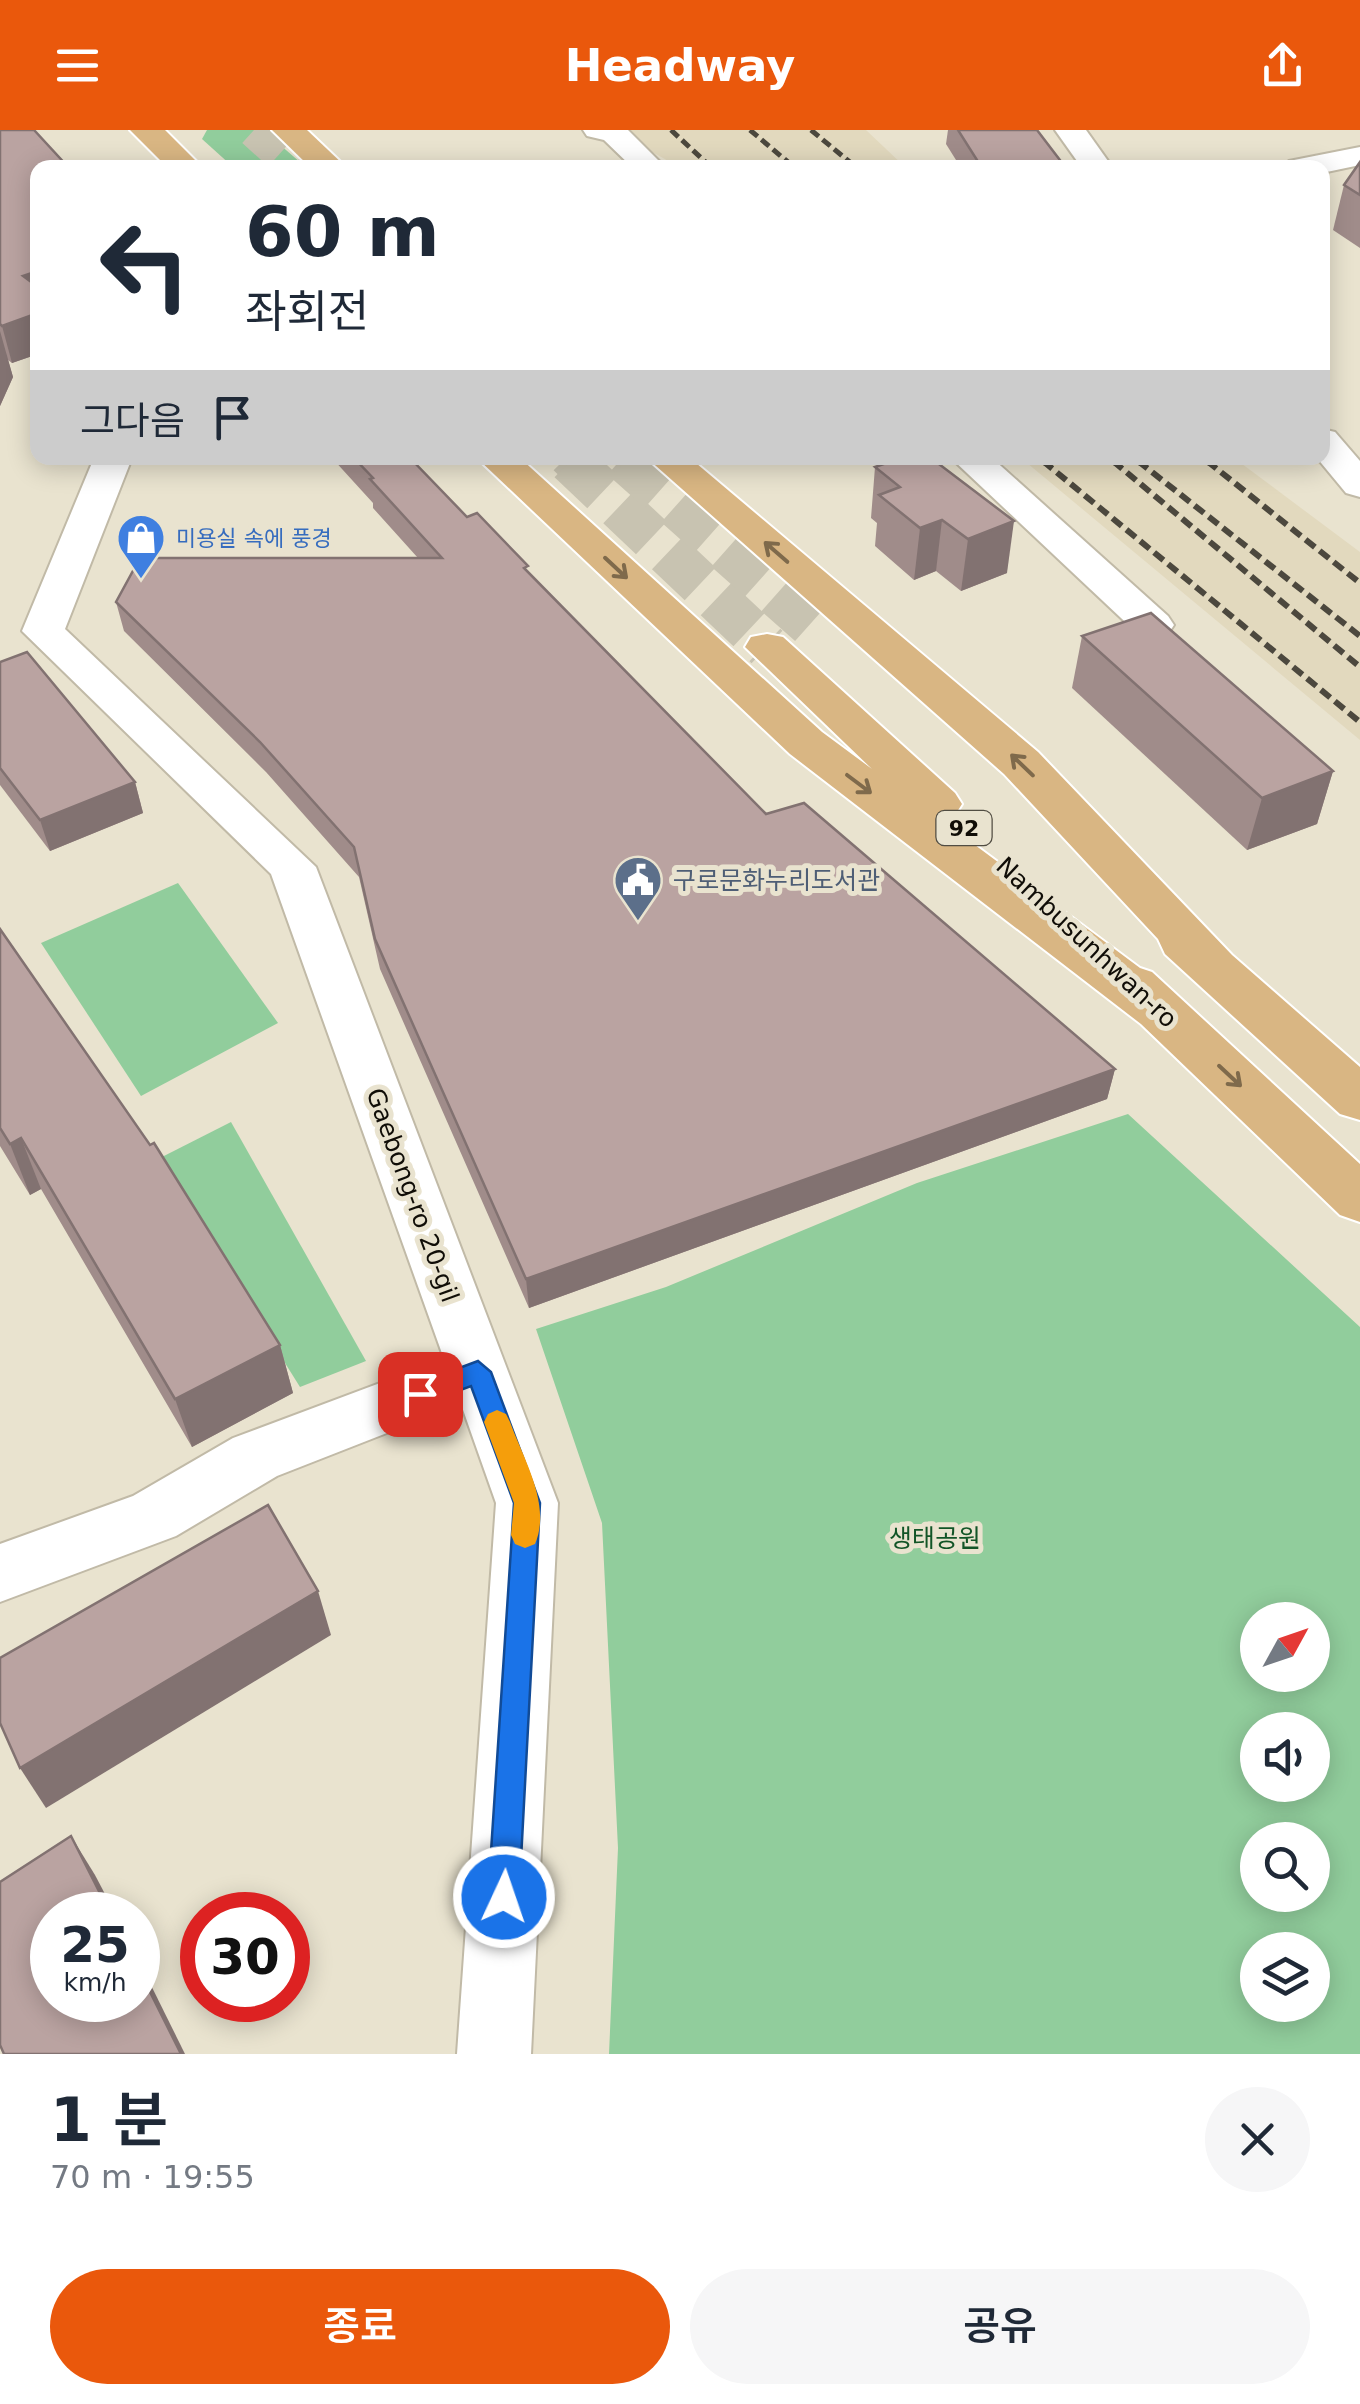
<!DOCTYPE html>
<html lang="ko">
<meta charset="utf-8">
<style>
:root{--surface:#fff;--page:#f6f6f7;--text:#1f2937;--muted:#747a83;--accent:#ea580c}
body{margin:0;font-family:"DejaVu Sans","Noto Sans KR",sans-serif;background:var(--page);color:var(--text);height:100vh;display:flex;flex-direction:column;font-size:38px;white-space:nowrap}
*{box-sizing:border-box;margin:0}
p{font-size:32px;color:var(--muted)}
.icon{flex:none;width:55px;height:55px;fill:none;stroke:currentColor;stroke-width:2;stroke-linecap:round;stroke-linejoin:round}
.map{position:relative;height:1924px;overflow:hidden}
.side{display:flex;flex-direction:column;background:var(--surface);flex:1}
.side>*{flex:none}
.banner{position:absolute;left:30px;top:30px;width:1300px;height:305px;border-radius:20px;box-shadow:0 5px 25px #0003;background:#fff;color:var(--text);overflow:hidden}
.needle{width:65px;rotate:50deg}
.controls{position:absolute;left:1240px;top:1472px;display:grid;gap:20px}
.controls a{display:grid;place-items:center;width:90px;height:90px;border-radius:50%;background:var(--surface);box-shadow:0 5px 25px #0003;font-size:50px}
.speed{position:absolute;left:30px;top:1762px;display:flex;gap:20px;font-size:50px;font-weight:700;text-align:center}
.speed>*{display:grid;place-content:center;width:130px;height:130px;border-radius:50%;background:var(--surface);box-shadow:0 5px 25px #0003;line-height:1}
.speed small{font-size:25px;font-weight:400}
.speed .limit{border:15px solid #d22;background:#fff;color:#111}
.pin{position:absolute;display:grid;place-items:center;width:85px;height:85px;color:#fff;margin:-42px;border-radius:20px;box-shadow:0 5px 15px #0006}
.me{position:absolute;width:110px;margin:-55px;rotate:3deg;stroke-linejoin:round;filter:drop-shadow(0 0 8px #0008)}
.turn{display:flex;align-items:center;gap:35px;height:210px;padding:0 50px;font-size:45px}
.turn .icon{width:130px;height:130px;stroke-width:2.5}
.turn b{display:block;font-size:70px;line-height:85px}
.then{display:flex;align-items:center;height:95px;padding:0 50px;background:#0003;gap:20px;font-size:38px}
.round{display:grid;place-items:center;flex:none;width:105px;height:105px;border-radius:52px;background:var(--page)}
.overview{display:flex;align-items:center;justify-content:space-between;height:170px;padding:0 50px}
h1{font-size:60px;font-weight:600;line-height:75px}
.primary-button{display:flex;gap:20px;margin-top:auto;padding:20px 50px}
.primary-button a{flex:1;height:115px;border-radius:60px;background:var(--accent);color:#fff;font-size:40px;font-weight:600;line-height:115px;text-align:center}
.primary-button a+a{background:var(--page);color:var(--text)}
header{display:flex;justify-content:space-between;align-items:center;height:130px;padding:0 50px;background:var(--accent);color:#fff;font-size:45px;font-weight:600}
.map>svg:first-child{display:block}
.built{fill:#e2d9be}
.green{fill:#91cd9c;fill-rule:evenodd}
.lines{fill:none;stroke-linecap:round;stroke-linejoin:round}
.major-tunnel-far1{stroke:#c8c3b1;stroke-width:35;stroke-dasharray:35 18;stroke-linecap:butt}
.major-tunnel{stroke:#c8c3b1;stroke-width:45;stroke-dasharray:45 22;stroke-linecap:butt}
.minor-casing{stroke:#c1baa7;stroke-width:4}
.major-casing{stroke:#fff;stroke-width:4}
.minor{fill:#fff;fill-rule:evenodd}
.major{fill:#d9b683;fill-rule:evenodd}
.rail-far1{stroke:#4c483e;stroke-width:5;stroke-dasharray:10 5;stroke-linecap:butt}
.rail{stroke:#4c483e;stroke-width:6;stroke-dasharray:12 6;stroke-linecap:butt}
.wall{fill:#a08c8a}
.shaded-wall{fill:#827271}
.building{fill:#baa3a1;stroke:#827271;stroke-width:2.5}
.oneway{stroke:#7f6a4b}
.route{fill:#1a73e8;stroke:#114b97;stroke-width:2.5}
.slow{fill:#f59e0b}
.labels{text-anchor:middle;stroke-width:10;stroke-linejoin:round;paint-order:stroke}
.far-shop-label{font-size:22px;fill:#366cbe;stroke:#e9e3cf;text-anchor:start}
.shield{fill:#e9e3cf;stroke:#514d43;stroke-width:2.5}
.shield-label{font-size:22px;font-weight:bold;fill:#100d07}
.service-label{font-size:25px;fill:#4e5e75;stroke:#e9e3cf;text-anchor:start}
.street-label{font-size:25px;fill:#100d07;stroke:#e9e3cf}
.park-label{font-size:25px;fill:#125527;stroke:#e9e3cf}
</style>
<header><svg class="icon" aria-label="menu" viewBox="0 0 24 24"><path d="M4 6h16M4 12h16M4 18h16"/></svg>Headway<svg class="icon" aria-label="share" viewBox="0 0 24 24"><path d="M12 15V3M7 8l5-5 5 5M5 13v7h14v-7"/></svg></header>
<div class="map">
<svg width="1360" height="1924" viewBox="0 0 1360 1924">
<rect width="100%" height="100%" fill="#e9e3cf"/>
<g class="built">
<path d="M 613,0 L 866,0 L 905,37 L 679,37 Z"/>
<path d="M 1021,328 L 1234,328 L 1360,422 L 1360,610 Z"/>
</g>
<g class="green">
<path d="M 207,0 L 263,0 L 301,33 L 299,37 L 233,37 L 202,9 Z"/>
<path d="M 178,753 L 278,893 L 141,966 L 41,813 Z"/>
<path d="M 1128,984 L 1360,1197 L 1360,1924 L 609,1924 L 618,1718 L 602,1393 L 536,1199 L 666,1157 L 917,1053 ZM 1258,1490 L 1312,1490 L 1312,1545 L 1258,1545 ZM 1258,1600 L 1312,1600 L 1312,1655 L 1258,1655 ZM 1258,1710 L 1312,1710 L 1312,1765 L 1258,1765 ZM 1258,1820 L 1312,1820 L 1312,1875 L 1258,1875 Z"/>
<path d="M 231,992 L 366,1231 L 300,1257 L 158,1029 Z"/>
</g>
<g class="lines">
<g class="major-tunnel-far1">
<path d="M 254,0 L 296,38"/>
<path d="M 566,328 L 572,334"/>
<path d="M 622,328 L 629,334"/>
</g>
<g class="major-tunnel">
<path d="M 570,331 L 767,517"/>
<path d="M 626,331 L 812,496"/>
</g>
<g class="minor-casing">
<g id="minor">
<path d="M 583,0 L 628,0 L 666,38 L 633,38 L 604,10 L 587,6 Z"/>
<path d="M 1055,0 L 1086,0 L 1113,38 L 1082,38 Z"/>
<path d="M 1360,17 L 1360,35 L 1322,43 L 1322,38 L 1285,38 L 1289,31 Z"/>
<path d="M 1322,299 L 1335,302 L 1360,331 L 1360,367 L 1346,363 L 1317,328 L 1322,328 Z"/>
<path d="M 94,328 L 132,328 L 65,499 L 316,737 L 558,1373 L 531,1924 L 457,1924 L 496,1373 L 461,1274 L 277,1346 L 176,1406 L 0,1472 L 0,1414 L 133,1366 L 233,1308 L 444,1229 L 271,744 L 22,501 Z"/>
<path d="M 951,328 L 992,328 L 1168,486 L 1174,495 L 1168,504 L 1153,508 L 1138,504 Z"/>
</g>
</g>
<g class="major-casing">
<g id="major">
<path d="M 130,0 L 165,0 L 203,38 L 168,38 Z"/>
<path d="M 272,0 L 307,0 L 347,38 L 311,38 Z"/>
<path d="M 477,328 L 520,328 L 822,602 L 872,639 L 745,517 L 751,507 L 767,504 L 783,507 L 955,663 L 962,674 L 955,685 L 940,689 L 1140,838 L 1152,842 L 1360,1034 L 1360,1092 L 1340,1085 L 1141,894 L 790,624 Z"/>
<path d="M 647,328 L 690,328 L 1038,622 L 1232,825 L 1360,937 L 1360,990 L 1340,984 L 1165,824 L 1158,809 L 1004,644 Z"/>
</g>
</g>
<use href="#minor" class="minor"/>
<use href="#major" class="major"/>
<g class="rail-far1">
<path d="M 671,0 L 712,38"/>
<path d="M 750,0 L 795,38"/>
<path d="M 811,0 L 857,38"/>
<path d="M 1039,328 L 1046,334"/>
<path d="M 1109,328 L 1116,334"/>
<path d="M 1134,328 L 1141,334"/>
<path d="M 1203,328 L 1210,334"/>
</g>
<g class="rail">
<path d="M 1043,331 L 1360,592"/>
<path d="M 1113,331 L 1360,537"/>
<path d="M 1138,331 L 1360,506"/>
<path d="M 1207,331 L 1360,453"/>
</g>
</g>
<g class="wall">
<path d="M 0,0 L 38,38 L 38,224 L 12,233 L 8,230 L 13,247 L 0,276 Z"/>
<path d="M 948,0 L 1037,0 L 1066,38 L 961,38 L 946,14 Z"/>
<path d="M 1360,32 L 1360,118 L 1333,100 L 1344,55 Z"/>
<path d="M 332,328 L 410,328 L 467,387 L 528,442 L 766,684 L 1115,939 L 1107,969 L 529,1178 L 380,839 L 359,747 L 266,642 L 124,501 L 116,472 L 418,428 L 373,378 L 373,373 Z"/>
<path d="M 901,328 L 1007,443 L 961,461 L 936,441 L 914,450 L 875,416 L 877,393 L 871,388 L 875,337 Z"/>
<path d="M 1082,506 L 1333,641 L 1317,694 L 1247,720 L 1072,558 Z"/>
<path d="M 0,532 L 135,652 L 143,683 L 50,721 L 0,655 Z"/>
<path d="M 0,799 L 280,1215 L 293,1263 L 192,1317 L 41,1059 L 30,1065 L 0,1016 Z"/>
</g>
<g class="shaded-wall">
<path d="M 38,141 L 38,181 L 23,146 Z"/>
<path d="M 38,183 L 38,224 L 12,233 L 2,196 Z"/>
<path d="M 0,201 L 13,247 L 0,276 Z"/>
<path d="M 942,390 L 936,441 L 914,450 L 920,398 Z"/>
<path d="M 1014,391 L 1007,443 L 961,461 L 968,409 Z"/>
<path d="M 1333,641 L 1317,694 L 1247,720 L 1262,668 Z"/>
<path d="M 135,652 L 143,683 L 50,721 L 40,690 Z"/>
<path d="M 1115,939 L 1107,969 L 529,1178 L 526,1149 Z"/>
<path d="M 21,1008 L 41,1059 L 30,1065 L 10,1014 Z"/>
<path d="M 280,1215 L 293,1263 L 192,1317 L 175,1269 Z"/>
<path d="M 318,1461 L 331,1505 L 46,1678 L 20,1638 Z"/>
<path d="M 71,1706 L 95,1745 L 116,1785 L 111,1785 Z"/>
<path d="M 138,1829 L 185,1924 L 181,1924 L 138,1838 Z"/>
</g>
<g class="building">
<path d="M 0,0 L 34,0 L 69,38 L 38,38 L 38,141 L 23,146 L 38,157 L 38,183 L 2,196 L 0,194 Z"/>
<path d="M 958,0 L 1037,0 L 1066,38 L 982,38 Z"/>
<path d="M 1360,32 L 1360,65 L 1344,55 Z"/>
<path d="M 354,328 L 410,328 L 467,387 L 477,383 L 528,436 L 524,438 L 766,684 L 804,673 L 1115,939 L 526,1149 L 375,809 L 354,717 L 260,612 L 116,472 L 140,428 L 442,428 L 370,349 L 373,348 Z"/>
<path d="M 901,328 L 931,328 L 1014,391 L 968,409 L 942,390 L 920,398 L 879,365 L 900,357 L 875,337 Z"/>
<path d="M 1151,483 L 1333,641 L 1262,668 L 1082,506 Z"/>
<path d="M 27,522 L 135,652 L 40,690 L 0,638 L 0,532 Z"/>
<path d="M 0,799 L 150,1015 L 154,1013 L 280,1215 L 175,1269 L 21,1008 L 10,1014 L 0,998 Z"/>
<path d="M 268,1375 L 318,1461 L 20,1638 L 0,1593 L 0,1528 Z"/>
<path d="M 71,1706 L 111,1785 L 52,1785 L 52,1870 L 138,1870 L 138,1838 L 181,1924 L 4,1924 L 0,1915 L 0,1752 Z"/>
</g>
<defs><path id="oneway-shaft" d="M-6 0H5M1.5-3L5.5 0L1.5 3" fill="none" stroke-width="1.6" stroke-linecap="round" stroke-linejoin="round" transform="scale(2.5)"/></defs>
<g class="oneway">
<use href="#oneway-shaft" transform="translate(776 422) rotate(-139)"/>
<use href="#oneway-shaft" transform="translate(616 438) rotate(43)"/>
<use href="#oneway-shaft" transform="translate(1022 635) rotate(-136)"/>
<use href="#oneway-shaft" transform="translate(859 654) rotate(37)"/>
<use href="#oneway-shaft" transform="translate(1230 946) rotate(43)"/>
</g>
<path class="route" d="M 478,1231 L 491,1242 L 540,1373 L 519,1767 L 515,1778 L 504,1782 L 493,1778 L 488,1767 L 514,1373 L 471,1256 L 420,1275 L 407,1264 L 411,1256 Z"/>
<path class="slow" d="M 497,1280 L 506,1284 L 510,1292 C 523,1328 552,1375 535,1414 L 525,1418 L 515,1414 L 511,1405 L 514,1373 L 484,1292 L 488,1284 Z"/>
<defs>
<g id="shop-pin" transform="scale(2.5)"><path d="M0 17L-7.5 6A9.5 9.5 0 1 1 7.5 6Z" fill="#3f7fe0" stroke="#e9e3cf"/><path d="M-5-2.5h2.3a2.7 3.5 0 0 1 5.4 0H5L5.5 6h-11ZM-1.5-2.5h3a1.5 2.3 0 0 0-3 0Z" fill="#fff"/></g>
<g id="civic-pin" transform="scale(2.5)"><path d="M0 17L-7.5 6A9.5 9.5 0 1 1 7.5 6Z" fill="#5c6f8a" stroke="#e9e3cf"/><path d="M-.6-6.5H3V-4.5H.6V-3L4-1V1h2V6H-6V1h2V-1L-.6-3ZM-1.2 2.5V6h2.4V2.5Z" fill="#fff"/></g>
</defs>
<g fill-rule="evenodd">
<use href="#shop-pin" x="141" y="408"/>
<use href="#civic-pin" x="638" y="750"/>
</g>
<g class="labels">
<g class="far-shop-label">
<text x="176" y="416">미용실 속에 풍경</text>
</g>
<rect class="shield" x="936.5" y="681" width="55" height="34" rx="8"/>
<g class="shield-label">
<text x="964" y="706">92</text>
</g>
<g class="service-label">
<text x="673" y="759">구로문화누리도서관</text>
</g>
<g class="street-label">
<text transform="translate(1087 812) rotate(43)" y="9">Nambusunhwan-ro</text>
<text transform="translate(413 1065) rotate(70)" y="9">Gaebong-ro 20-gil</text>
</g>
<g class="park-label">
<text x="935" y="1417">생태공원</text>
</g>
</g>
</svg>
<div class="controls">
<a><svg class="needle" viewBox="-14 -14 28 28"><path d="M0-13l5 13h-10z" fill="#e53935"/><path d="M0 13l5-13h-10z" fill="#747a83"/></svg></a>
<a><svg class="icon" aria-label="sound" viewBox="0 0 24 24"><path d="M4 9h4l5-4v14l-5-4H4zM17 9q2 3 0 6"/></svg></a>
<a><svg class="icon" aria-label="search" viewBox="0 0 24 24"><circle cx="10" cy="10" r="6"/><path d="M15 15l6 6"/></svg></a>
<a><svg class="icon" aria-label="layers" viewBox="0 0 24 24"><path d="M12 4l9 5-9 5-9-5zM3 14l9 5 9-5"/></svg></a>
</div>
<div class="speed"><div>25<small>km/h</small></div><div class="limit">30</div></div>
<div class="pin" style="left:420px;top:1264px;background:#d93025"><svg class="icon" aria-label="arrive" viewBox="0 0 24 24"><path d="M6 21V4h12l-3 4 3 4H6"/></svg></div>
<svg class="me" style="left:504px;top:1767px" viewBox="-20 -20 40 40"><circle r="17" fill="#1a73e8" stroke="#fff" stroke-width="3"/><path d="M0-11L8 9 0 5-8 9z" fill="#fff"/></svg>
<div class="banner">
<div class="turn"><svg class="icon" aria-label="left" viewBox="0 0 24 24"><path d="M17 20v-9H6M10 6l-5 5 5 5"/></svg><div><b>60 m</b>좌회전</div></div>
<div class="then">그다음<svg class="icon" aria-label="arrive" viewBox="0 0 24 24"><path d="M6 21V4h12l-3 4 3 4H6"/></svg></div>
</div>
</div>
<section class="side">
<div class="overview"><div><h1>1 분</h1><p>70 m · 19:55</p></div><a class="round"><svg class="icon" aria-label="close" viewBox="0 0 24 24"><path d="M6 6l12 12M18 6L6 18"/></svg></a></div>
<div class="primary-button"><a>종료</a><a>공유</a></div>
</section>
